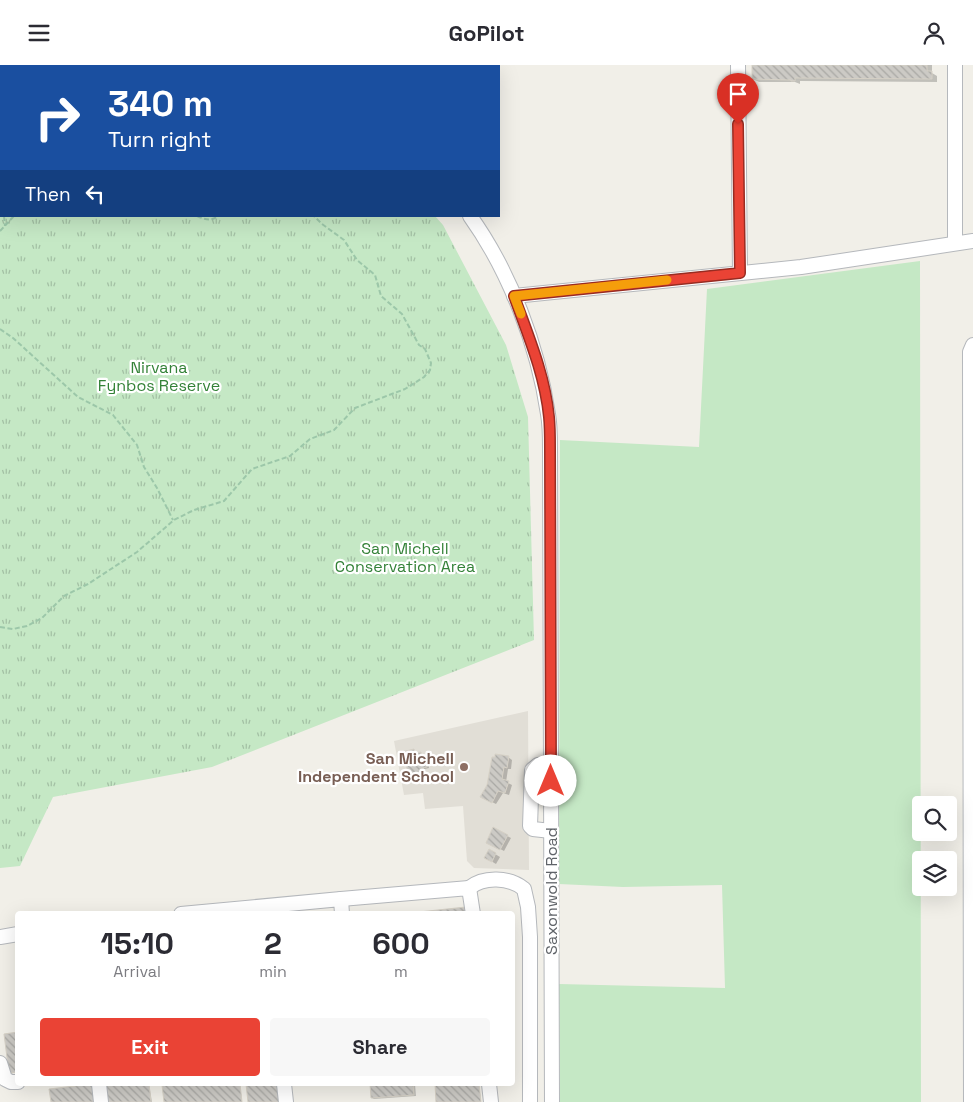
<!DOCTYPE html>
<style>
:root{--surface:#fff;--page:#f7f7f7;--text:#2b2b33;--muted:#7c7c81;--accent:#ea4335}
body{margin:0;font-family:"Space Grotesk",sans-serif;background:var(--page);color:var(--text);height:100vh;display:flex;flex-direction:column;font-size:19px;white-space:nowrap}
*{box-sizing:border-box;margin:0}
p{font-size:16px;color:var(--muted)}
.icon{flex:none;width:28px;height:28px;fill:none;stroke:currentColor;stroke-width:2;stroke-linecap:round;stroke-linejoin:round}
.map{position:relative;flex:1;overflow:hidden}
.side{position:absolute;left:15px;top:846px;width:500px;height:175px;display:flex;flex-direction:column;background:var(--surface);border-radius:5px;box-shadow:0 5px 20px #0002}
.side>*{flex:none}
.banner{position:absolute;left:0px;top:0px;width:500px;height:152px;box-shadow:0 5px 20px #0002;background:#1a4fa0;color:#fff;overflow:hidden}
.buttons{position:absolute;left:912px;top:731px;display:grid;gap:10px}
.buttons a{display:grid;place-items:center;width:45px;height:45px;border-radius:5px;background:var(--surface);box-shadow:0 5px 20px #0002;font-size:25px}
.pin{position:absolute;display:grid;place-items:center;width:42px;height:42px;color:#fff;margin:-51px -21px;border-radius:50% 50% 50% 0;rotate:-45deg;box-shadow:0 0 5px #0007}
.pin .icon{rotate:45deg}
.me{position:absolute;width:55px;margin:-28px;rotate:0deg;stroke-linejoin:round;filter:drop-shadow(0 0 4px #0008)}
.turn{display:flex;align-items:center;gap:18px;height:105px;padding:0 25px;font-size:22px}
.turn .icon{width:65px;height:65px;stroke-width:2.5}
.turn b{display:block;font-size:35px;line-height:42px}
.then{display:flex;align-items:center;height:48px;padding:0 25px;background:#0003;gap:10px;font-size:19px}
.eta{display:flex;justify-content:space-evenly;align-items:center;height:85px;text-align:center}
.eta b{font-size:30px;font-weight:700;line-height:35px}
.primary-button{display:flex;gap:10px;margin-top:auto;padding:10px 25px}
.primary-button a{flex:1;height:58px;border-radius:5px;background:var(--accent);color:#fff;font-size:20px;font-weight:700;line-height:58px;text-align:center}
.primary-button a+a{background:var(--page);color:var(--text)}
header{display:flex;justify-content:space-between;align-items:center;height:65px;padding:0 25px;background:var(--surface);font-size:22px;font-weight:700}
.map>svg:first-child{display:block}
.education{fill:#e1ded6}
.green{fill:#c5e8c5}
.park{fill:url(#park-tufts)}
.shadow{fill:#0003}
.building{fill:url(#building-back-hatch);stroke:#d6d1c6}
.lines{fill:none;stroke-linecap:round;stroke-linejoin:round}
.minor-casing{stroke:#b5b8bc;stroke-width:16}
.path{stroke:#9cc7a9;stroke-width:2;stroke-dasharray:5 2.5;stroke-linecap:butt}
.minor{stroke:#fff;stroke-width:14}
.route-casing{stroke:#982c22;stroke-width:12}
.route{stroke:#ea4335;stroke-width:9}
.slow{stroke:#f59e0b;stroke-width:9}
.education-dot{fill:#8d6e63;stroke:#fff;stroke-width:2}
.labels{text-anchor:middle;stroke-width:4.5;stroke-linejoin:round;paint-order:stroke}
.park-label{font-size:16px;fill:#348238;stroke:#fff}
.education-label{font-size:16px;font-weight:bold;fill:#785e54;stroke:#fff;text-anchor:end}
.street-label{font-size:16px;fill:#5f6368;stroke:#fff}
</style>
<header><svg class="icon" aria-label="menu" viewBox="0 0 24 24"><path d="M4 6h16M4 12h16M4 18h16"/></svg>GoPilot<svg class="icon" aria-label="person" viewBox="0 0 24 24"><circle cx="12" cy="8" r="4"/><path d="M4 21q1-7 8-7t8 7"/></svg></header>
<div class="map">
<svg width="973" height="1037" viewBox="0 0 973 1037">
<defs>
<pattern id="park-tufts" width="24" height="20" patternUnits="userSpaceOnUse" patternTransform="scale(1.25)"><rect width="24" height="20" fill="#c5e8c5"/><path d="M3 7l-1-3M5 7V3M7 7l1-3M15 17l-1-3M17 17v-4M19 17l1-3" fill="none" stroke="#a3c0a4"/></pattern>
<pattern id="building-back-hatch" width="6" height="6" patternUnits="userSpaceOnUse" patternTransform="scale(1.25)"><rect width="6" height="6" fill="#cccac5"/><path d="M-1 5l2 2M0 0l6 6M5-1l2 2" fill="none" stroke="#a9a8a4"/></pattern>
</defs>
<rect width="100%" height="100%" fill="#f1efe8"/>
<path class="education" d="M 528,646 L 529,805 L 474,803 L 467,796 L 463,741 L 425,744 L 423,728 L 404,730 L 394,676 Z"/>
<path class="green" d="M 920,196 L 921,1037 L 560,1037 L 559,919 L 725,923 L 722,820 L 623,822 L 559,819 L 560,375 L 699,382 L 707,224 Z"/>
<path class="park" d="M 0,0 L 306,0 L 307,1 L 1,1 L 1,151 L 435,151 L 443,160 L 506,280 L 528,352 L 534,575 L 212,702 L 53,732 L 20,801 L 0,803 Z"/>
<g class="shadow">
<path d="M 753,0 L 932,0 L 932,8 L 937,11 L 937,17 L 800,16 L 800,19 L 795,17 L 759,17 L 753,14 Z"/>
<path d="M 414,686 L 417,689 L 423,690 L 424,695 L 428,696 L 429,703 L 425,704 L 427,711 L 421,712 L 422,716 L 411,718 L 409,717 L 408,700 L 406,699 Z"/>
<path d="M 508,692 L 512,695 L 511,704 L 508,704 L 506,717 L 512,720 L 509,730 L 503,728 L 496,739 L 482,732 Z"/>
<path d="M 494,764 L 511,773 L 504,786 L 487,777 Z"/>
<path d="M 490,786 L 500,792 L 496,799 L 486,793 Z"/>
<path d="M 107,1019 L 149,1019 L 152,1037 L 109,1037 Z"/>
<path d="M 186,1019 L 240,1019 L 242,1037 L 166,1037 L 164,1021 Z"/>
<path d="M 371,1019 L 415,1019 L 416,1031 L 374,1034 L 372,1033 Z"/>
<path d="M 436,1019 L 479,1019 L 481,1037 L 438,1037 Z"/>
</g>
<g class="building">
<path d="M 752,0 L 927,0 L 927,6 L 932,6 L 932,14 L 795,13 L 795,16 L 791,16 L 791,15 L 752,14 Z"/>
<path d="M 414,684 L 415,688 L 421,687 L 422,694 L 426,694 L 427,702 L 423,703 L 425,710 L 419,711 L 420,715 L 408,717 L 405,705 L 407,704 L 406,699 L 404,700 L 402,687 Z"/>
<path d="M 495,689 L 509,691 L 507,703 L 504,702 L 502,714 L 509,716 L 505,728 L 498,726 L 492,738 L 480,732 L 487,720 L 492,692 L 495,692 Z"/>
<path d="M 493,762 L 508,770 L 500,785 L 486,778 Z"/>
<path d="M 489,784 L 496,788 L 492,797 L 484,793 Z"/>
<path d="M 466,842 L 466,849 L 420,849 L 419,847 Z"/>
<path d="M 18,967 L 18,1007 L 9,1008 L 4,969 Z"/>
<path d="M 92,1019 L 95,1037 L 51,1037 L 49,1024 Z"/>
<path d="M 105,1019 L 149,1019 L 151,1037 L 108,1037 Z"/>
<path d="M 175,1019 L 240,1019 L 242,1037 L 164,1037 L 162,1020 Z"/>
<path d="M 246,1019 L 280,1019 L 282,1037 L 248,1037 Z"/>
<path d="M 370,1019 L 413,1019 L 414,1030 L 371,1033 Z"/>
<path d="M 435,1019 L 479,1019 L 481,1037 L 436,1037 Z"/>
</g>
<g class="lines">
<g class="minor-casing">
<g id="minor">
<path d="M 341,0 L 342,1"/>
<path d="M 738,0 L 740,208"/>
<path d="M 955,0 L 955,178"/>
<path d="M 470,151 C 510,207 538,281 548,349 C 550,360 550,372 550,383 L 552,1037"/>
<path d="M 514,231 L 801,202 L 973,176"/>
<path d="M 551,766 L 533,764 L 530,761 L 532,705 L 538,700 L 551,699"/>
<path d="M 469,823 C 484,811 509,812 524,824 L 528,842 L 530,872 L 530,1037"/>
<path d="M 341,834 L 469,823 L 473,849"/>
<path d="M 181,849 L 341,834 L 342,849"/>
<path d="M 0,872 L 18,869"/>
<path d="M 0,998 L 5,1014 L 11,1017 L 18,1017"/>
<path d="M 99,1019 L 101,1037"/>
<path d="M 284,1019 L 286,1037"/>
<path d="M 489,1019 L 491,1037"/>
<path d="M 971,1037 L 970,287 L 973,280"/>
</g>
</g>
<g class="path">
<path d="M 47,0 L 50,1"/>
<path d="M 239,0 L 242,1"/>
<path d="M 0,135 L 1,138"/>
<path d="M 4,151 L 5,161"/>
<path d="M 197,151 C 204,154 211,157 218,151"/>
<path d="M 0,166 L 14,151"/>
<path d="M 0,264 L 13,273 L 78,332 L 113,350 L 137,380 L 144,402 L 157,423 L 173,455"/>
<path d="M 0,562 L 13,564 L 27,561 L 42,553 L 64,531 L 88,519 L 137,487 L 174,455 L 194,445 L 224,436 L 252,404 L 290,391 L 310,374 L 334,365 L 355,343 L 405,324 L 424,312 L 430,305 L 431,298 L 425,284 L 419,280 L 402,249 L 381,231 L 375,210 L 357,195 L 344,175 L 322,159 L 314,151"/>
</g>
<use href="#minor" class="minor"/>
</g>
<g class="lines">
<g class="route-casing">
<path id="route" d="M 551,716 L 550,383 C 550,373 550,362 549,352 C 545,310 528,270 514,231 L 740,208 L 738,59"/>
</g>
<use href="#route" class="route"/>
<path class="slow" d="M 521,249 L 514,231 L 667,215"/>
</g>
<circle class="education-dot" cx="464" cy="702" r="5"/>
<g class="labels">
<g class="park-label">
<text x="159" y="308">Nirvana<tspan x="159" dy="18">Fynbos Reserve</tspan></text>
<text x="405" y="489">San Michell<tspan x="405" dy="18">Conservation Area</tspan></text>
</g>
<g class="education-label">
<text x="454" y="699">San Michell<tspan x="454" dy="18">Independent School</tspan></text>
</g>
<g class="street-label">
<text transform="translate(551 826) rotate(-90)" y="6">Saxonwold Road</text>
</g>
</g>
</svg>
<div class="buttons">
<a><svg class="icon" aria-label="search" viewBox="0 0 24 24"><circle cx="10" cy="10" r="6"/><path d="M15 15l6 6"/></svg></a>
<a><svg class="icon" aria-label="layers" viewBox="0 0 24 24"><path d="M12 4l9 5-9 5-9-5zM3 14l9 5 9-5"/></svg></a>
</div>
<div class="pin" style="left:738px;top:59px;background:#d93025"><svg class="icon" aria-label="arrive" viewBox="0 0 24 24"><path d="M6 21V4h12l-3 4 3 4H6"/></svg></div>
<svg class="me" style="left:551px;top:716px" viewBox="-20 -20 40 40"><circle r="19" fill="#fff"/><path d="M0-13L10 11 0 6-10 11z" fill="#ea4335"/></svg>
<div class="banner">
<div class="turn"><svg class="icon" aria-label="right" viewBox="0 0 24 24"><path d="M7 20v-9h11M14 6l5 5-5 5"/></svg><div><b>340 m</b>Turn right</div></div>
<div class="then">Then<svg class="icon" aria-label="left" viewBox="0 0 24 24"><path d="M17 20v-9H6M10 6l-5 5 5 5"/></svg></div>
</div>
<section class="side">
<div class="eta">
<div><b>15:10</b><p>Arrival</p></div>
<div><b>2</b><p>min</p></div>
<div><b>600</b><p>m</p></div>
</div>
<div class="primary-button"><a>Exit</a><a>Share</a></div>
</section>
</div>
